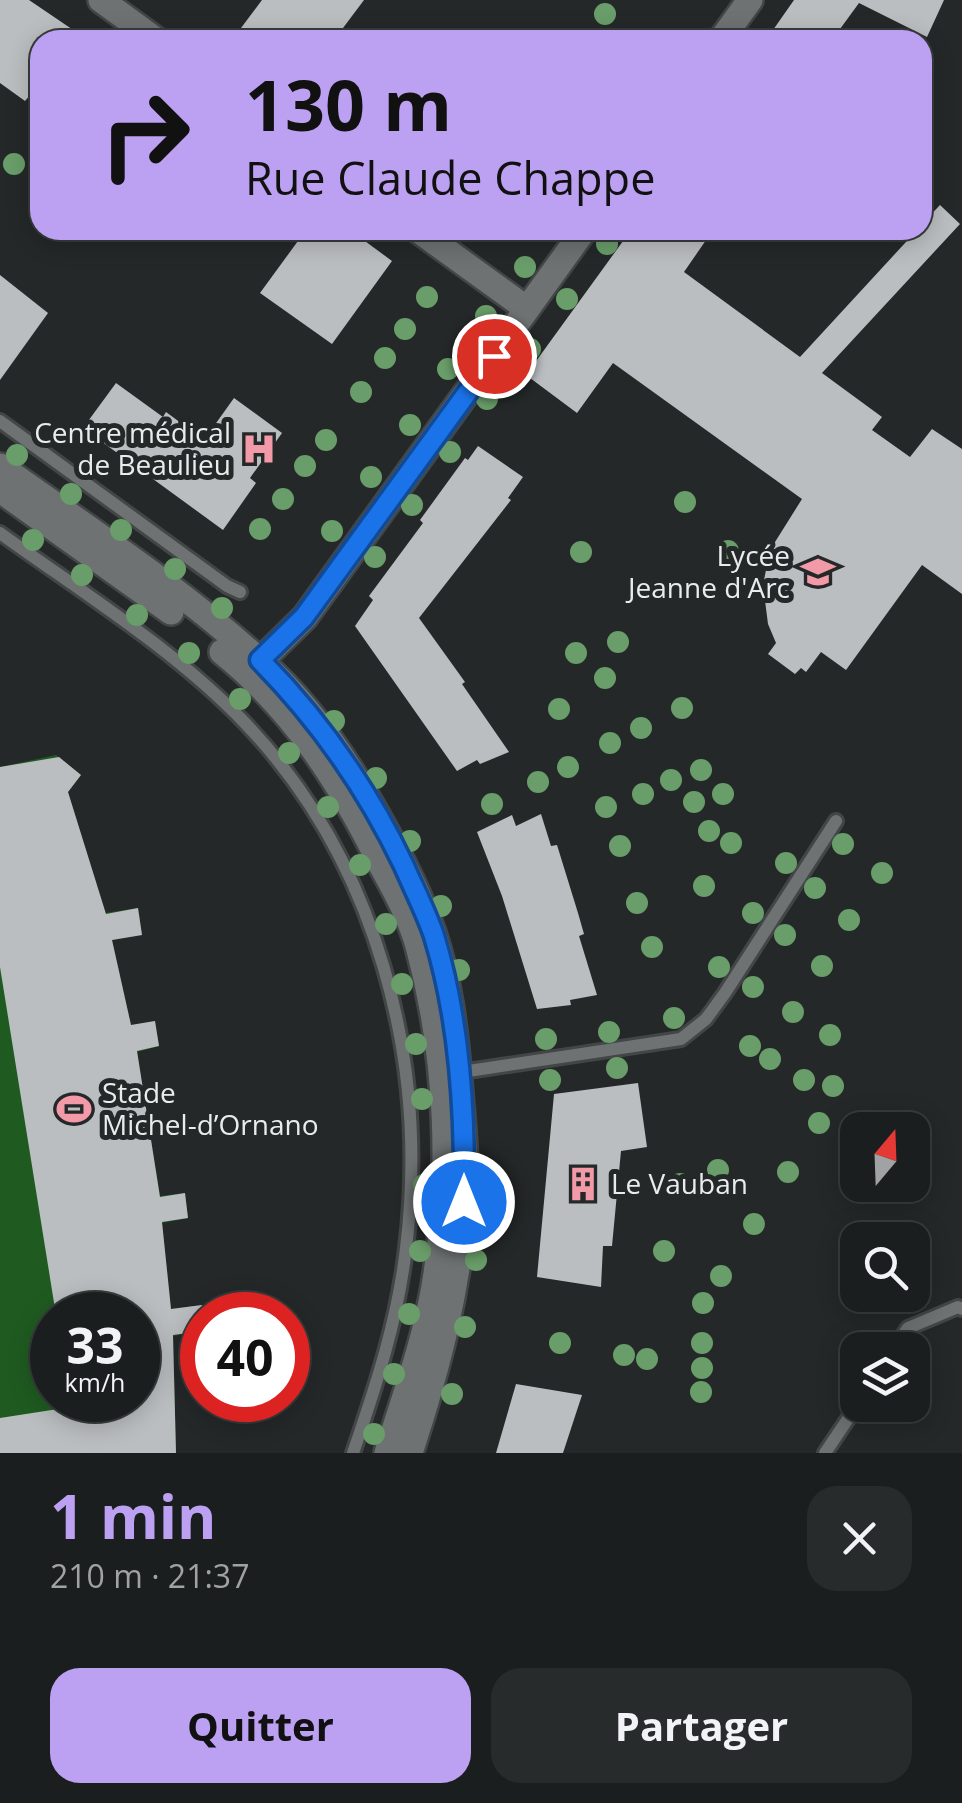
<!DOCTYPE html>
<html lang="fr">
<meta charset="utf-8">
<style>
:root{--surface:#1b1e1e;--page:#282b2b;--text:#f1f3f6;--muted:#a0a2a4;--line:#393c3c;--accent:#bca0f2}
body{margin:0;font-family:"Open Sans",sans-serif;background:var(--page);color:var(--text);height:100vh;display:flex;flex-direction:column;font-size:38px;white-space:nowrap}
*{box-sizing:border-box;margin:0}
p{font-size:32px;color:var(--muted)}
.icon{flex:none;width:55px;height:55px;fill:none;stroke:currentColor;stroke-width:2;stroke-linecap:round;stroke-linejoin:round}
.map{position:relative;height:1453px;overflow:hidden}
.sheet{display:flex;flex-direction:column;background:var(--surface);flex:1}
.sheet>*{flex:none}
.banner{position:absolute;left:30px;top:30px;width:902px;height:210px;border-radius:30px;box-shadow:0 5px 25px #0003,0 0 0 2px var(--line);background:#bca0f2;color:#111;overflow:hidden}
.needle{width:65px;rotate:19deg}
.tools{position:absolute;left:840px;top:1112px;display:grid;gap:20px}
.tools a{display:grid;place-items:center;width:90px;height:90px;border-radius:20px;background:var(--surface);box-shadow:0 5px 25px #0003,0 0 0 2px var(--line);font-size:50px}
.speed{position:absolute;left:30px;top:1292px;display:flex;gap:20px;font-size:50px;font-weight:700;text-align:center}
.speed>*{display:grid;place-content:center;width:130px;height:130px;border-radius:50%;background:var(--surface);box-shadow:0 5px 25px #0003,0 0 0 2px var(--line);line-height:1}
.speed small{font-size:25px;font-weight:400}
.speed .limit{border:15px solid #d22;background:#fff;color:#111}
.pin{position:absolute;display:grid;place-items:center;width:85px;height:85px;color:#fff;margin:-42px;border:5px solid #fff;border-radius:50%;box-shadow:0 2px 10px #0007}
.me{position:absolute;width:110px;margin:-55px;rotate:0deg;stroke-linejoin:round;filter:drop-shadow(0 0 8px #0008)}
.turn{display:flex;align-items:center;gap:35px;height:210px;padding:0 50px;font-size:45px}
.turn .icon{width:130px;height:130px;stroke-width:2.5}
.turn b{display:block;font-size:70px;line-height:85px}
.round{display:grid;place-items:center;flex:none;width:105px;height:105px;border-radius:30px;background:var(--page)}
.summary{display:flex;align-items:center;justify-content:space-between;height:170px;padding:0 50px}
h1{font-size:60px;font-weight:700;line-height:75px;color:var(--accent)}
.cta{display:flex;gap:20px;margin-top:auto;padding:20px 50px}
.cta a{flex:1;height:115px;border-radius:30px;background:var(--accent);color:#111;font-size:40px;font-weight:700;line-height:115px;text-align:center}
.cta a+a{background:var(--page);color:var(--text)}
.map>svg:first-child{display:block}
.green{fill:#1f5b21;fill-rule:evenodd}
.building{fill:#bbbec1}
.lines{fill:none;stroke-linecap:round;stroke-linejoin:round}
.lane-casing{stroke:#424646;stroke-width:18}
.street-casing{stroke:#424646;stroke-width:30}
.secondary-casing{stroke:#424646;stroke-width:30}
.lane{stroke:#6e7273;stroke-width:12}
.street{stroke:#6e7273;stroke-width:25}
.secondary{stroke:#6e7273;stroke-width:25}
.tree{fill:#699d69}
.route-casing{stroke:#114b97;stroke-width:25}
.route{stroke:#1a73e8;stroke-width:18}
.labels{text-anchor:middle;stroke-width:10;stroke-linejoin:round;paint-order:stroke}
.poi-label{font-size:28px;fill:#e9ecec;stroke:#242828;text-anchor:end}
</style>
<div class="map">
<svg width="962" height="1453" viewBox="0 0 962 1453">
<rect width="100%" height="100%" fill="#242828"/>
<path class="green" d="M 56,755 L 81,775 L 68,792 L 105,913 L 138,908 L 142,935 L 112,940 L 131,1025 L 155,1021 L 159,1046 L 137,1052 L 160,1196 L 185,1193 L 188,1218 L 162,1223 L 171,1309 L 202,1305 L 202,1331 L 173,1336 L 176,1453 L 0,1453 L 0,767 ZM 52,1315 L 138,1315 L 138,1400 L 52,1400 Z"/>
<g class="building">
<path d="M 0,0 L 29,0 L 88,40 L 40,40 L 40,100 L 31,94 L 25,101 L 0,83 Z"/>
<path d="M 262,0 L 364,0 L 334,40 L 232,40 Z"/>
<path d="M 794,0 L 944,0 L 927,37 L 859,3 L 832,40 L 766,40 Z"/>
<path d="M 940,205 L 960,224 L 822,373 L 882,417 L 872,430 L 910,457 L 932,429 L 962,449 L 962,594 L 922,565 L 846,670 L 821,652 L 806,672 L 801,668 L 795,674 L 768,654 L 776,643 L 768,624 L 763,585 L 770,550 L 802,499 L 613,363 L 577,413 L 526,375 L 631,230 L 713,230 L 684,272 L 800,357 L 917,230 L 922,230 L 922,224 Z"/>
<path d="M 306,230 L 350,230 L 392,261 L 332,344 L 260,293 Z"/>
<path d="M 0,275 L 48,313 L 0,380 Z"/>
<path d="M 116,383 L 163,417 L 166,412 L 204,440 L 234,398 L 282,433 L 250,478 L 256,483 L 223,530 L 83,428 Z"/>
<path d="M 478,446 L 523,477 L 508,498 L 511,500 L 419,618 L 465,682 L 462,684 L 509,752 L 480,764 L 477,760 L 457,771 L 355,626 L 373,600 L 369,596 L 423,523 L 420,520 L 465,458 L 468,460 Z"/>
<path d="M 59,757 L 81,775 L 68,792 L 106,914 L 138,908 L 142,935 L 112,940 L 131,1025 L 155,1021 L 159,1046 L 137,1051 L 160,1197 L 185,1193 L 188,1218 L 162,1222 L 171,1309 L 202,1305 L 202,1331 L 173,1335 L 176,1453 L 0,1453 L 0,1418 L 71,1407 L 61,1400 L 138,1400 L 138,1315 L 56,1315 L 0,967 L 0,767 Z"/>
<path d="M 541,814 L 551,846 L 557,845 L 578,913 L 584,934 L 579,936 L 597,995 L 570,1000 L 571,1005 L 537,1009 L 502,896 L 477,832 L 512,815 L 516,826 Z"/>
<path d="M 638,1083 L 647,1147 L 621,1151 L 612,1246 L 603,1246 L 601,1287 L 537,1277 L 554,1094 Z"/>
<path d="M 516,1384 L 582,1395 L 563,1453 L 496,1453 Z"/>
</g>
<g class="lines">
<g class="lane-casing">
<g id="lane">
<path d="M 0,421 L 227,586 L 240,592"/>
<path d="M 0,533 C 83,593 174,649 245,723 C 377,861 429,1061 406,1248 C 398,1319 376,1386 353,1453"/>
<path d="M 455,1073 L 681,1039 L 706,1019 L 725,993 L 836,821"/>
<path d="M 893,1350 L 908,1328 L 958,1307 L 962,1309"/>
<path d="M 825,1453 L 858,1404"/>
</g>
</g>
<g class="street-casing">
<g id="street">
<path d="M 101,0 L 156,40"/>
<path d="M 721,40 L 750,0"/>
<path d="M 418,230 L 527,309"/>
<path d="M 248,673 L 305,617 L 584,230"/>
</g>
</g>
<g class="secondary-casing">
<g id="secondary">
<path d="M 0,466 C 87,528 180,588 260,661 C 309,704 347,760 378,817 C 399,854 419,893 433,933 C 449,980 455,1032 459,1082 C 462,1122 467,1162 464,1203 C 459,1289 437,1371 410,1453"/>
<path d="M 0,490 L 171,612"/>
<path d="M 222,652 C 293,709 340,782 380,863 C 394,889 410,917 418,946 C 448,1057 453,1179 433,1292 C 423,1347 403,1400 387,1453"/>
</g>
</g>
<use href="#lane" class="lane"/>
<use href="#street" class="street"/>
<use href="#secondary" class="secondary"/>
</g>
<g class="tree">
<circle cx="605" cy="14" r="11"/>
<circle cx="14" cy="164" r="11"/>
<circle cx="607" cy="244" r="11"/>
<circle cx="525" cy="267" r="11"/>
<circle cx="427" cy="297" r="11"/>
<circle cx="567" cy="299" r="11"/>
<circle cx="486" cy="316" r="11"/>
<circle cx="405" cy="329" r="11"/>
<circle cx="530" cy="349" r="11"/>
<circle cx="385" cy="358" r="11"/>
<circle cx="448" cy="369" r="11"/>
<circle cx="361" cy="392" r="11"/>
<circle cx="487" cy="399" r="11"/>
<circle cx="410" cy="425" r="11"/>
<circle cx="326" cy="440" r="11"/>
<circle cx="450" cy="452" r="11"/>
<circle cx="17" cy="455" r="11"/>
<circle cx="305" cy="466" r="11"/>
<circle cx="371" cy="477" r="11"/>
<circle cx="71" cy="494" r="11"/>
<circle cx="283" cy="499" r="11"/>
<circle cx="685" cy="502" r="11"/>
<circle cx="412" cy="505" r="11"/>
<circle cx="260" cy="529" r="11"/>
<circle cx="121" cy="530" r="11"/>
<circle cx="332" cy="531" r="11"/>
<circle cx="33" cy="540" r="11"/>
<circle cx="728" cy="551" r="11"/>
<circle cx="581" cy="552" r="11"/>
<circle cx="375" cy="557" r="11"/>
<circle cx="175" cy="569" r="11"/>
<circle cx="82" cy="575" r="11"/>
<circle cx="222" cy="608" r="11"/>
<circle cx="137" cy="615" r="11"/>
<circle cx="618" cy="642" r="11"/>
<circle cx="189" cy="653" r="11"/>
<circle cx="576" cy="653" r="11"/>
<circle cx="605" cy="678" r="11"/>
<circle cx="240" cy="699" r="11"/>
<circle cx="682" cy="708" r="11"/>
<circle cx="559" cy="709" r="11"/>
<circle cx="334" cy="721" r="11"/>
<circle cx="641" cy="728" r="11"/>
<circle cx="610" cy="743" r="11"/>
<circle cx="289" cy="753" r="11"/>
<circle cx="568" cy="767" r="11"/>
<circle cx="701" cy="770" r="11"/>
<circle cx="376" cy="778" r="11"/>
<circle cx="671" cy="780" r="11"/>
<circle cx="538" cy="782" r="11"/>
<circle cx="643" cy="794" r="11"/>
<circle cx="723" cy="794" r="11"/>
<circle cx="694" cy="802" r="11"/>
<circle cx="492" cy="804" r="11"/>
<circle cx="328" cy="807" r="11"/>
<circle cx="606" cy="807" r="11"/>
<circle cx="709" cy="831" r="11"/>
<circle cx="410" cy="841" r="11"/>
<circle cx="731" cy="843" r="11"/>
<circle cx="843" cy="844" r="11"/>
<circle cx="620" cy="846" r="11"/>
<circle cx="786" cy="863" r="11"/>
<circle cx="360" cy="865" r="11"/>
<circle cx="882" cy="873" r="11"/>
<circle cx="704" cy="886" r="11"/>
<circle cx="815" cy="888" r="11"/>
<circle cx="637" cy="903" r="11"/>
<circle cx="441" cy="906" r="11"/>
<circle cx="753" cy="913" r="11"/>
<circle cx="849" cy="920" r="11"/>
<circle cx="386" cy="924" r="11"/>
<circle cx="785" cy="935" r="11"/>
<circle cx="652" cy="947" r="11"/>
<circle cx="822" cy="966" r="11"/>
<circle cx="719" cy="967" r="11"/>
<circle cx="459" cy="970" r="11"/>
<circle cx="402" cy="984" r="11"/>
<circle cx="753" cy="987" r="11"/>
<circle cx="793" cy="1012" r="11"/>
<circle cx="674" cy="1018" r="11"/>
<circle cx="609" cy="1032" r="11"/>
<circle cx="830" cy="1035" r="11"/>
<circle cx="546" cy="1039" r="11"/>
<circle cx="416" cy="1044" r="11"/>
<circle cx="750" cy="1046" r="11"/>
<circle cx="770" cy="1059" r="11"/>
<circle cx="617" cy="1068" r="11"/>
<circle cx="550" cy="1080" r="11"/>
<circle cx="804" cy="1080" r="11"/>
<circle cx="833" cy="1086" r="11"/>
<circle cx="422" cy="1099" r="11"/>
<circle cx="819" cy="1123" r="11"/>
<circle cx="718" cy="1170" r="11"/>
<circle cx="788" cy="1172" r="11"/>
<circle cx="680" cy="1184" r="11"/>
<circle cx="424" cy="1185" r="11"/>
<circle cx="484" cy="1191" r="11"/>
<circle cx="754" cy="1224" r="11"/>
<circle cx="420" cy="1251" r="11"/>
<circle cx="664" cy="1251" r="11"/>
<circle cx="476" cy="1260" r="11"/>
<circle cx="721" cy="1276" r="11"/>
<circle cx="703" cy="1303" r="11"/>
<circle cx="409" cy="1314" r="11"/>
<circle cx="465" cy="1327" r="11"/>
<circle cx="560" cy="1343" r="11"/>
<circle cx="702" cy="1343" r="11"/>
<circle cx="624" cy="1355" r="11"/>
<circle cx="647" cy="1359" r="11"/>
<circle cx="702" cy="1368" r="11"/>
<circle cx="394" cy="1374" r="11"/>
<circle cx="701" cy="1392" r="11"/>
<circle cx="452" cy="1394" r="11"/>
<circle cx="374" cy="1434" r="11"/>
</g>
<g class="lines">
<g class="route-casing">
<path id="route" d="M 464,1202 C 465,1114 460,1021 434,936 C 426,912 414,889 404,866 C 367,788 321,722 260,660 L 304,617 L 494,356"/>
</g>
<use href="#route" class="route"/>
</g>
<defs>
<g id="hospital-bare" transform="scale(2.7)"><path d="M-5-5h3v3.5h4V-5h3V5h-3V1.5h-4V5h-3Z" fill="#f39aa8" stroke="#242828" stroke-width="2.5" paint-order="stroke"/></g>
<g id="school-bare" transform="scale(2.7)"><path d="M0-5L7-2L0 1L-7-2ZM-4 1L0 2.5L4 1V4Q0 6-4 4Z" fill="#f39aa8" stroke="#242828" stroke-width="2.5" paint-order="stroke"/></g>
<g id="stadium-bare" transform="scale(2.7)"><path d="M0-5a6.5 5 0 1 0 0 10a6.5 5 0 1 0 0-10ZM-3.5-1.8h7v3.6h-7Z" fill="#f39aa8" stroke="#242828" stroke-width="2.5" paint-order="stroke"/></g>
<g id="building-bare" transform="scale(2.7)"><path d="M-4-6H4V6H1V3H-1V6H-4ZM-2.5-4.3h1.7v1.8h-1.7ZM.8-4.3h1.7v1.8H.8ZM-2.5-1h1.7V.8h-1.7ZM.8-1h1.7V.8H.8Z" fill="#f39aa8" stroke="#242828" stroke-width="2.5" paint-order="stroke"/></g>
</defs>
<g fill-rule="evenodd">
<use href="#hospital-bare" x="259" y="449"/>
<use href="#school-bare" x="818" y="572"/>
<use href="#stadium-bare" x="74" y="1109"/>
<use href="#building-bare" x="583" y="1184"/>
</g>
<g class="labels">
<g class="poi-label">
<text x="231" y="443">Centre médical<tspan x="231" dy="32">de Beaulieu</tspan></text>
<text x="790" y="566">Lycée<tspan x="790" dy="32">Jeanne d'Arc</tspan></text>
<text x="102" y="1103" text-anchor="start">Stade<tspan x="102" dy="32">Michel-d’Ornano</tspan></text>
<text x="611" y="1194" text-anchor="start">Le Vauban</text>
</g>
</g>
</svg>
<div class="tools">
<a><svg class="needle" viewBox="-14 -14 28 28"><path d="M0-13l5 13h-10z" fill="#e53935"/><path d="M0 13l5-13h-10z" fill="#a0a2a4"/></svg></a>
<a><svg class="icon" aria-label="search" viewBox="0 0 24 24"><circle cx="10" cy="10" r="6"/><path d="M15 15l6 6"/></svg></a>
<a><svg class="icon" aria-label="layers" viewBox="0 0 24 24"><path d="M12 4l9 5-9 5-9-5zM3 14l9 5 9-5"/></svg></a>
</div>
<div class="speed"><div>33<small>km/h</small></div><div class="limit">40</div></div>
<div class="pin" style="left:494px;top:356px;background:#d93025"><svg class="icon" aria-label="arrive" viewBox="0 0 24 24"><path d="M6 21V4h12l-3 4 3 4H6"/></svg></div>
<svg class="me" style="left:464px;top:1202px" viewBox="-20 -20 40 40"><circle r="17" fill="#1a73e8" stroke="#fff" stroke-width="3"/><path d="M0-11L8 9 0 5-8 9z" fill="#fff"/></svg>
<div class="banner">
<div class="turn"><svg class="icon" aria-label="right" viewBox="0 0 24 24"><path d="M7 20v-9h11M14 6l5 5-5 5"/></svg><div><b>130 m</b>Rue Claude Chappe</div></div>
</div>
</div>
<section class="sheet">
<div class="summary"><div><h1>1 min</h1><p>210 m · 21:37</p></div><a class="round"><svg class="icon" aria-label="close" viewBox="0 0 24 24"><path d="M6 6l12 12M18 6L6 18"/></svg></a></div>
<div class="cta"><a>Quitter</a><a>Partager</a></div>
</section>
